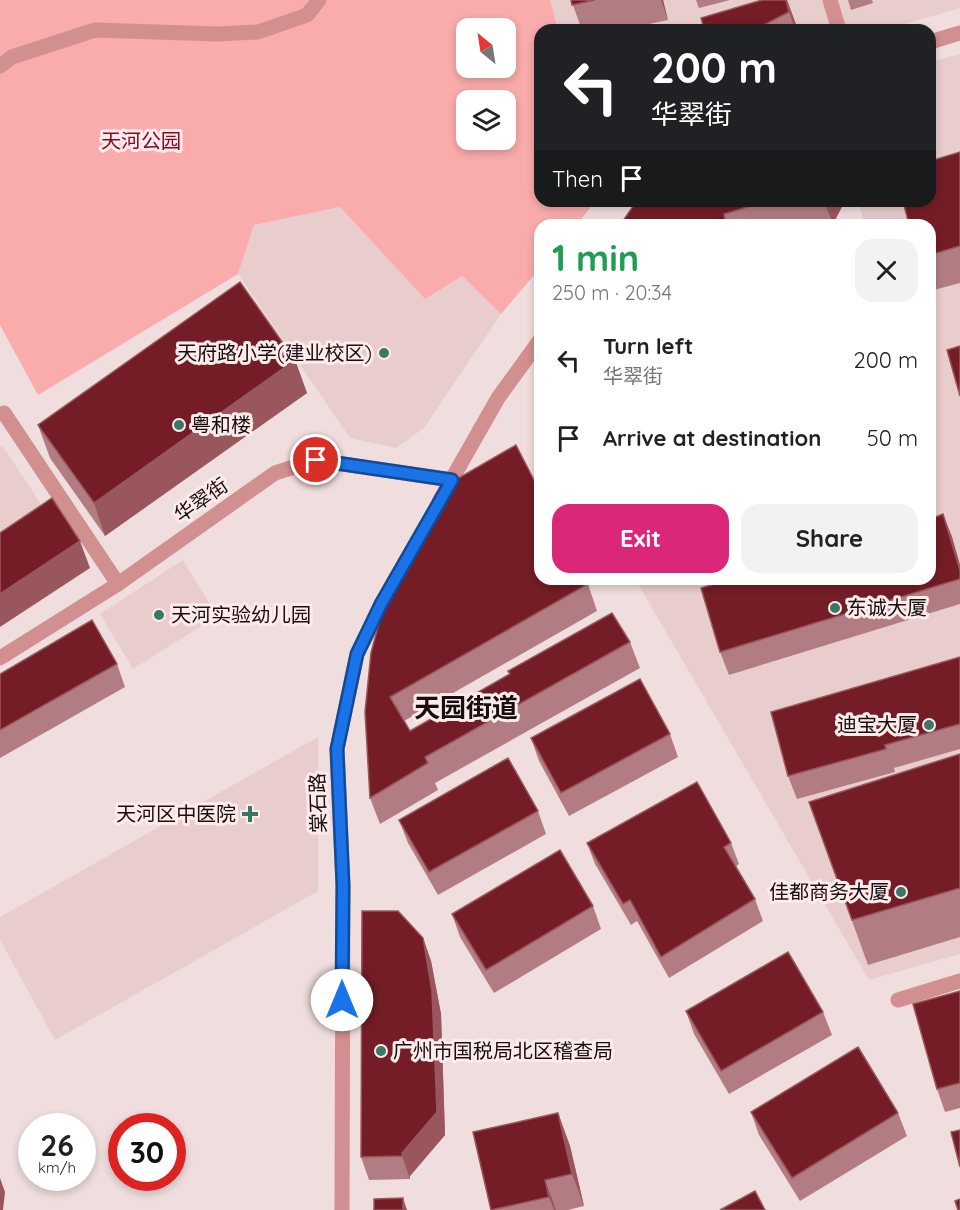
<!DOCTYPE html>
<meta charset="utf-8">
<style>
:root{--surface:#fff;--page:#f2f2f2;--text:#222;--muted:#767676;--accent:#db2777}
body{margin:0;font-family:Quicksand,"Noto Sans SC",sans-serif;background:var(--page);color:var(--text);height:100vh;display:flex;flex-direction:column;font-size:22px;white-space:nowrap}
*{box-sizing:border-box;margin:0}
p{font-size:20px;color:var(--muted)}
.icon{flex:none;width:33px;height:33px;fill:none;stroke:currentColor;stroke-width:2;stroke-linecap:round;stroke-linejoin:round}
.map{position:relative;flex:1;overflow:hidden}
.details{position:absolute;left:534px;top:219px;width:402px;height:366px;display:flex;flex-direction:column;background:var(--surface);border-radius:18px;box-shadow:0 3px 9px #0003}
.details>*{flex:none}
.top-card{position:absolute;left:534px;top:24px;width:402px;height:183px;border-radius:18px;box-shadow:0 3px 9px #0003;background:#202124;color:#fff;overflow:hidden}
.needle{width:39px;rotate:330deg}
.fabs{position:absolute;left:456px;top:18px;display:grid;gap:12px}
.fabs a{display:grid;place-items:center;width:60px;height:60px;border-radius:12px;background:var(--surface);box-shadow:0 3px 9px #0003;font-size:30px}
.speed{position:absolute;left:18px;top:1113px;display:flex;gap:12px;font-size:30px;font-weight:700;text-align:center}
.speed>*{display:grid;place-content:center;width:78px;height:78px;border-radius:50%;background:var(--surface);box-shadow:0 3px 9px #0003;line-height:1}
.speed small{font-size:15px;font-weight:400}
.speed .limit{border:9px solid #d22;background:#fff;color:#111}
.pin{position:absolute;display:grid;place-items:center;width:51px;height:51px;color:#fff;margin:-26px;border:3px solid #fff;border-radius:50%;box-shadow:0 2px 6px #0007}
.me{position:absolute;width:66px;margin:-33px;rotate:0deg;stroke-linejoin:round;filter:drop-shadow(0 0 4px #0008)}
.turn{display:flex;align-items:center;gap:21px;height:126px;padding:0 18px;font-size:27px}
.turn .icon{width:78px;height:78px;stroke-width:2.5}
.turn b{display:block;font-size:42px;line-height:51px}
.then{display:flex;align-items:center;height:57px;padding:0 18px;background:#0003;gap:12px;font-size:22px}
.round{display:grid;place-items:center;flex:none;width:63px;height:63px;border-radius:18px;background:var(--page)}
.summary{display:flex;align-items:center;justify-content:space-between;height:102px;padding:0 18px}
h1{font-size:36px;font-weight:700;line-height:45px;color:#1e9e55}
.action{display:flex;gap:12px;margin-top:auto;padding:12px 18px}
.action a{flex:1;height:69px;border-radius:18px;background:var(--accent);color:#fff;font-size:24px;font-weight:700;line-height:69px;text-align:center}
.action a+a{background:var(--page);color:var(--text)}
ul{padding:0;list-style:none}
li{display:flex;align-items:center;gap:18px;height:78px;padding:0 18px}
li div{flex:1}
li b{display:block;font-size:22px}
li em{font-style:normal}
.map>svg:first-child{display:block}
.built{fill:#e9cdcd}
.green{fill:#faabab;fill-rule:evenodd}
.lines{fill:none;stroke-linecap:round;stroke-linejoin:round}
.street{stroke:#d28f8f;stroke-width:15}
.wall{fill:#b27d82}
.shaded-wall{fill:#99575d}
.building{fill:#741d26;stroke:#99575d;stroke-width:1.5}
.route-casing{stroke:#114b97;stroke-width:15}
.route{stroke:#1a73e8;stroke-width:10}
.poi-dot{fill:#397865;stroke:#feeaea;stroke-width:2}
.labels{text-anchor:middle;stroke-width:6;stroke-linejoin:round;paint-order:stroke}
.park-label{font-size:20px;fill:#830a22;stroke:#feeaea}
.poi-label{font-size:20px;fill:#150f0f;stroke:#feeaea;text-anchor:end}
.street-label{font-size:20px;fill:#150f0f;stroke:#feeaea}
.district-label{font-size:26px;font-weight:bold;fill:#150f0f;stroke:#feeaea}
</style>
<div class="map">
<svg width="960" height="1210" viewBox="0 0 960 1210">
<rect width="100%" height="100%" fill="#f0dddd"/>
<g class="built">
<path d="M 550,0 L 960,0 L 960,8 L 884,30 L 558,30 Z"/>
<path d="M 960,54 L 960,954 L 869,980 L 635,579 L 930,579 L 930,225 L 865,225 L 858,201 L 930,201 L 930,62 Z"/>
<path d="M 340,207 L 425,298 L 462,276 L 501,314 L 424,428 L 396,448 L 350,438 L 238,274 L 254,225 Z"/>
<path d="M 2,445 L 43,507 L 0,535 L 0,446 Z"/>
<path d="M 183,560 L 217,616 L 133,669 L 100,614 Z"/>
<path d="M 318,737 L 318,891 L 55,1040 L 0,940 L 0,917 Z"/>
</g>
<path class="green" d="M 0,0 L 550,0 L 558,30 L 540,30 L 540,201 L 596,201 L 576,225 L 540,225 L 540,268 L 501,314 L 462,276 L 425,299 L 340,207 L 254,225 L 238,274 L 38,395 L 0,325 ZM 466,28 L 506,28 L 506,68 L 466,68 ZM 466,100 L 506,100 L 506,140 L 466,140 Z"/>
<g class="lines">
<g class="street">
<path d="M 830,0 L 839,30"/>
<path d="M 930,42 L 960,33"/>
<path d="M 0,66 L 12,57 L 95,30 L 218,34 L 258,32 L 307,15 L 319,0"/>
<path d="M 4,413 L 118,584"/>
<path d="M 440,500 L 498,398 L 540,340"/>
<path d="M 0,658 L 118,584 L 275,473 L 316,460 L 451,480"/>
<path d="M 898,1000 L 960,981"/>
<path d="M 342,1210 L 343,885 L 337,749 L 357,654 L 396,578"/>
</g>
</g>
<g class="wall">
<path d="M 571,0 L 663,0 L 668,20 L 620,30 L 582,30 Z"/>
<path d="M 696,0 L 730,0 L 699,8 Z"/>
<path d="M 787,0 L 798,30 L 702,30 L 704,29 Z"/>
<path d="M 848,0 L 872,0 L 873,3 L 851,10 Z"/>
<path d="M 960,152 L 960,283 L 930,291 L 930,225 Z"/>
<path d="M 638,201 L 845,201 L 833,224 L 830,225 L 620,225 Z"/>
<path d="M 295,360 L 307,393 L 105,536 L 50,458 L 38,425 Z"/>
<path d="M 943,514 L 952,537 L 960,565 L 960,604 L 729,675 L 720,652 Z"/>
<path d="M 588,584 L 597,611 L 404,721 L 410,731 L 510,674 L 508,671 L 630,642 L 640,668 L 435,783 L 438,790 L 380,824 L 370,798 L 371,653 Z"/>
<path d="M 960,657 L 960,749 L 894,768 L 895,772 L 797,799 L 788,776 Z"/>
<path d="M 117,664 L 125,687 L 0,758 L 0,674 Z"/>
<path d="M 670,734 L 678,757 L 569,816 L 539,761 L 531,738 Z"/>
<path d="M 960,754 L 960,937 L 868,965 L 809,802 Z"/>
<path d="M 538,811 L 546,834 L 438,895 L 408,843 L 399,820 Z"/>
<path d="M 587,843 L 731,843 L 739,864 L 736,866 L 755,899 L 763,921 L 669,978 L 637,921 L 631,925 L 595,864 Z"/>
<path d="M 593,906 L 601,929 L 494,993 L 460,937 L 452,914 Z"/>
<path d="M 423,938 L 431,961 L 441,1014 L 445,1135 L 410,1176 L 410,1179 L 369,1180 L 361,1157 Z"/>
<path d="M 960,991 L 960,1108 L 945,1112 L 937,1089 Z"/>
<path d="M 686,1011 L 823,1012 L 832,1035 L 729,1094 L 694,1034 Z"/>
<path d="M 751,1112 L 898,1113 L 907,1136 L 800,1201 L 759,1135 Z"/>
<path d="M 558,1113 L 570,1146 L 584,1206 L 568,1210 L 491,1210 Z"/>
</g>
<g class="shaded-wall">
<path d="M 661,0 L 663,0 L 668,20 Z"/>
<path d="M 786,0 L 787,0 L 798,30 L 795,30 L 789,12 Z"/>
<path d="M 824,201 L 845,201 L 833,224 Z"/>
<path d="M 295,360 L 307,393 L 105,536 L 94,503 Z"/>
<path d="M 943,514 L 952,537 L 960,565 L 960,570 Z"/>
<path d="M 80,541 L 90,568 L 0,627 L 0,594 Z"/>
<path d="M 423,938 L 431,961 L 441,1014 L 445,1135 L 410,1176 L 410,1179 L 402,1156 Z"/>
<path d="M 558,1113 L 570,1146 L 584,1206 L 572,1174 Z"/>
<path d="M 0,1178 L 5,1192 L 3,1210 L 0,1210 Z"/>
<path d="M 545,1180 L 556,1210 L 554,1210 L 549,1197 Z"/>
<path d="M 403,1198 L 407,1210 L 403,1210 Z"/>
</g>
<g class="building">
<path d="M 571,0 L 595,0 L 572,5 Z"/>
<path d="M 762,0 L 786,0 L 789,12 L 754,30 L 702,30 L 704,29 L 701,18 Z"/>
<path d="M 960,152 L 960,246 L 930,255 L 930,225 L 909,225 L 903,201 L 930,201 L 930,161 Z"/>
<path d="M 638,201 L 767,201 L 724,214 L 726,225 L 620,225 L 634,205 Z"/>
<path d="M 240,282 L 295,360 L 94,503 L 38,425 Z"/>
<path d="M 960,346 L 960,396 L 947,350 Z"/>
<path d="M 516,445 L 540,492 L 540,579 L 585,579 L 588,584 L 390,697 L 410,731 L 510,674 L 508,671 L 612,613 L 630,642 L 425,757 L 428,763 L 370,798 L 365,712 L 371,653 L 387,593 L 443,487 Z"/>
<path d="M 52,498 L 80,541 L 0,594 L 0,533 Z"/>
<path d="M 943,514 L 960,570 L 960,579 L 720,652 L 701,588 L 731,579 L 930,579 L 930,519 Z"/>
<path d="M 92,620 L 117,664 L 0,730 L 0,674 Z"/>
<path d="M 960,657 L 960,724 L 885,745 L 886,749 L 788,776 L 771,712 Z"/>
<path d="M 640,679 L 670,734 L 561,793 L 531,738 Z"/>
<path d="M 960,754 L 960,888 L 852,920 L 809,802 Z"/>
<path d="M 508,758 L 538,811 L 429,872 L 399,820 Z"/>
<path d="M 697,782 L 731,843 L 724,847 L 755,899 L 661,957 L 630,900 L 623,904 L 587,843 Z"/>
<path d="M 560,850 L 593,906 L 486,970 L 452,914 Z"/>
<path d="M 362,911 L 398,911 L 423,938 L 432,991 L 437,1112 L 402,1153 L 402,1156 L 361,1157 Z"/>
<path d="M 788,952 L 823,1012 L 721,1071 L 686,1011 Z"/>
<path d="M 960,991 L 960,1083 L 937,1089 L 913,1004 Z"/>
<path d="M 858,1047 L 898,1113 L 792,1178 L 751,1112 Z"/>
<path d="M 558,1113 L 572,1174 L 545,1180 L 549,1197 L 491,1210 L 473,1132 Z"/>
<path d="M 960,1130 L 960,1167 L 951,1132 Z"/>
<path d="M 755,1191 L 765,1210 L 720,1210 Z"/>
<path d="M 403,1198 L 403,1210 L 374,1210 L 374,1199 Z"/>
<path d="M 960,1199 L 960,1210 L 958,1210 L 955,1201 Z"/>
</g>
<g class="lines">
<g class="route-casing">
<path id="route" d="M 316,460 L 452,480 L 381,604 L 357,654 L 337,749 L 343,885 L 342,1000"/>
</g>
<use href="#route" class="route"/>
</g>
<g class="poi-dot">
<circle cx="384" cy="353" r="6"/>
<circle cx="179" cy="425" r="6"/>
<circle cx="835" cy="608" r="6"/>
<circle cx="159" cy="615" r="6"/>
<circle cx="929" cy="725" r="6"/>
<path d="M247 805h6v6h6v6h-6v6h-6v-6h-6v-6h6z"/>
<circle cx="901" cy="892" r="6"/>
<circle cx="381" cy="1051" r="6"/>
</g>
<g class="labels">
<g class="park-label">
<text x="141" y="148">天河公园</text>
</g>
<g class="poi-label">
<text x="372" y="360">天府路小学(建业校区)</text>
<text x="191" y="432" text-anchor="start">粤和楼</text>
<text x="847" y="615" text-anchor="start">东诚大厦</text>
<text x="171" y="622" text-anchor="start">天河实验幼儿园</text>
<text x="917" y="732">迪宝大厦</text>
<text x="236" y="821">天河区中医院</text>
<text x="889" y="899">佳都商务大厦</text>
<text x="393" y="1058" text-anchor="start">广州市国税局北区稽查局</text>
</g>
<g class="street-label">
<text transform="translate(201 500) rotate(-35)" y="7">华翠街</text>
<text transform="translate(318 803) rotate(-92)" y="7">棠石路</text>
</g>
<g class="district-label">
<text x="466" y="717">天园街道</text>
</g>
</g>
</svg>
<div class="fabs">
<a><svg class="needle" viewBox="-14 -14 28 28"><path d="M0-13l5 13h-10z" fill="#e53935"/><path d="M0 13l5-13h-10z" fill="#767676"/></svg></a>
<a><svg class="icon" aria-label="layers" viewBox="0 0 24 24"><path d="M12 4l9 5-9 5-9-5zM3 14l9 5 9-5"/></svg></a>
</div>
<div class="speed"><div>26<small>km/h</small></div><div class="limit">30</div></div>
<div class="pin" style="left:316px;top:460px;background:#d93025"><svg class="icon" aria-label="arrive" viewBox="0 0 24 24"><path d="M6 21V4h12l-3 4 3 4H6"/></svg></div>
<svg class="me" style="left:342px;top:1000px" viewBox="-20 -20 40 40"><circle r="19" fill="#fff"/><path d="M0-13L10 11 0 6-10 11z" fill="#1a73e8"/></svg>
<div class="top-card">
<div class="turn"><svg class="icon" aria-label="left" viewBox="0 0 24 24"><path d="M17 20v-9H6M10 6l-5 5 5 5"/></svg><div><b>200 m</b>华翠街</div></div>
<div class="then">Then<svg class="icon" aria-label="arrive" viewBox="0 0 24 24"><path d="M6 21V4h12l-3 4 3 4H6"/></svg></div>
</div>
<section class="details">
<div class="summary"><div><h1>1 min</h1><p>250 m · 20:34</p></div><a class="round"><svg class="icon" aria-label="close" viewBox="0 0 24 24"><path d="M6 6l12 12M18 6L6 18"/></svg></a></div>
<ul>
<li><svg class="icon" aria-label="left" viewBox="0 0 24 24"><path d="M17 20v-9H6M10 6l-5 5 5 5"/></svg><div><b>Turn left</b><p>华翠街</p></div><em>200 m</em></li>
<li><svg class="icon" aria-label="arrive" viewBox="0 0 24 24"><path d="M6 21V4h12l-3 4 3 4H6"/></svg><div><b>Arrive at destination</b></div><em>50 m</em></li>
</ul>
<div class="action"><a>Exit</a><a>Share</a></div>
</section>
</div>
